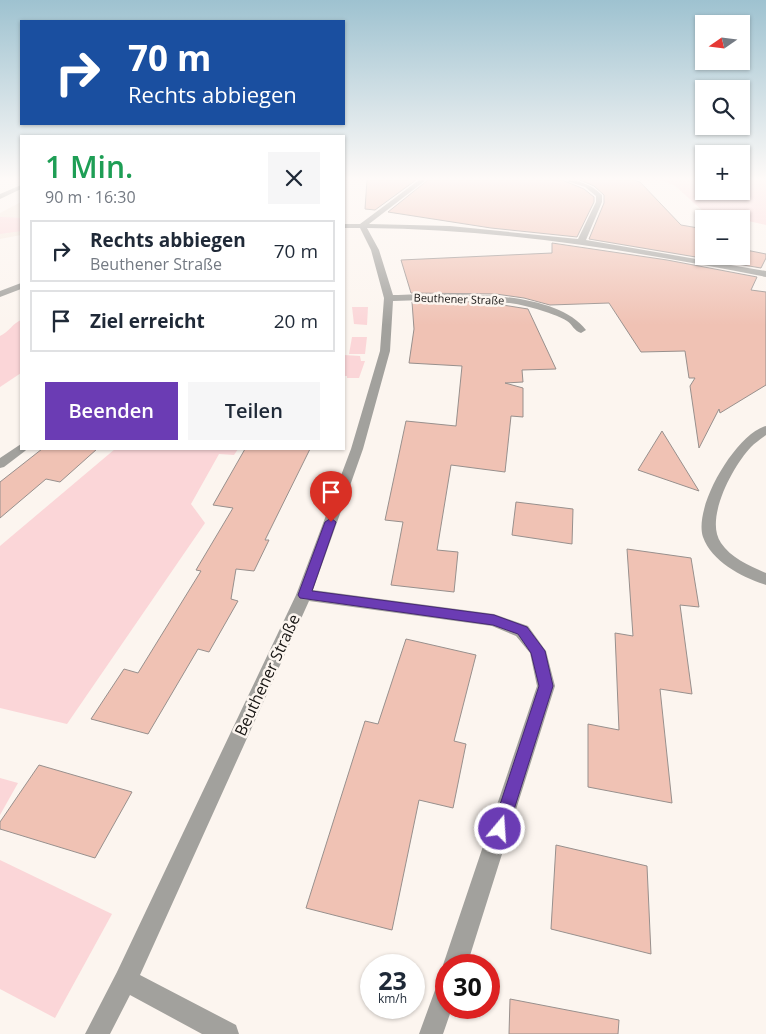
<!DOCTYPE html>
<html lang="de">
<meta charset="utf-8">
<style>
:root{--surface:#fff;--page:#f6f6f7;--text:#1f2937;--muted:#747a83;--line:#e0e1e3;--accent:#6b3cb4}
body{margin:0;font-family:"Open Sans",sans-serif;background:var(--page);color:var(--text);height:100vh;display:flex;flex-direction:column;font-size:19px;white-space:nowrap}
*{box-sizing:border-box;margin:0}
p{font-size:16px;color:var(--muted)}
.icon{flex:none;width:28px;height:28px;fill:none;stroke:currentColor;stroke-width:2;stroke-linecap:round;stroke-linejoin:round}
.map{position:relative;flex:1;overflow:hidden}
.drawer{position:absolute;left:20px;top:135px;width:325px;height:315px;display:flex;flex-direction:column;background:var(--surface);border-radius:0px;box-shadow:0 1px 4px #0004}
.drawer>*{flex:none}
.top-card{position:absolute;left:20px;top:20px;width:325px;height:105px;border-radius:0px;box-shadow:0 1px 4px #0004;background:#1a4fa0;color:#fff;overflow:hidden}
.needle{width:32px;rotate:256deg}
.controls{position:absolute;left:695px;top:15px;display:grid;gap:10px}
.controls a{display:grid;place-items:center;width:55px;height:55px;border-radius:0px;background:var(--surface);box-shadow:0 1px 4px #0004;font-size:25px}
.speed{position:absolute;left:360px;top:954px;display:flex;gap:10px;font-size:25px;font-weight:700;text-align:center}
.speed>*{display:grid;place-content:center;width:65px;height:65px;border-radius:50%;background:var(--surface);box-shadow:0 1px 4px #0004;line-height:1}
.speed small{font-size:12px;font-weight:400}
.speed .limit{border:8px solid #d22;background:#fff;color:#111}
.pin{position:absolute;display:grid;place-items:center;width:42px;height:42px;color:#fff;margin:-51px -21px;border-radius:50% 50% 50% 0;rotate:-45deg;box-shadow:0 0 5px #0007}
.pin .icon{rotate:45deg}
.me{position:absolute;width:55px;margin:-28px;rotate:18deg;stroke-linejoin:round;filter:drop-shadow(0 0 4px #0008)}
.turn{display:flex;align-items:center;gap:18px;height:105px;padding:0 25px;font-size:22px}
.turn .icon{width:65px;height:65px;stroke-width:2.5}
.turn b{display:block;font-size:35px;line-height:42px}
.round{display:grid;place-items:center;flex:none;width:52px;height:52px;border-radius:0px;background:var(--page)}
.headline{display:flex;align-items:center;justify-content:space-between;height:85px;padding:0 25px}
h1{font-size:30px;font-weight:600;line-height:38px;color:#1e9e55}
.cta{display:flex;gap:10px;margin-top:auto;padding:10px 25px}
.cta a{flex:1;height:58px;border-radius:0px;background:var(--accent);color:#fff;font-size:20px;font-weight:600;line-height:58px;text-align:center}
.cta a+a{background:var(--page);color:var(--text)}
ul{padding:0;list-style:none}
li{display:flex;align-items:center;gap:15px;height:62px;margin:0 10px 8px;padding:0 15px;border:2px solid var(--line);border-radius:0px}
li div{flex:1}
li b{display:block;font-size:19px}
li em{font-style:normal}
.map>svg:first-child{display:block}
.built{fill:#f5e9de}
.green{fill:#fbd6d8}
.building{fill:#f0c2b4;stroke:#98908d}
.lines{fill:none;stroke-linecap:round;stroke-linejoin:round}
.minor{fill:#a2a19d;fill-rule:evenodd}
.route{fill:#6b3cb4;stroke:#462775}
.labels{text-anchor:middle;stroke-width:5;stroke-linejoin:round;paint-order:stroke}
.far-street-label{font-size:11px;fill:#161412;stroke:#fcf5ef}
.near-street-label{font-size:16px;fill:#161412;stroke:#fcf5ef}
</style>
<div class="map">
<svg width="766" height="1034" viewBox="0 0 766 1034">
<rect width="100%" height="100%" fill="#fcf5ef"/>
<path class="built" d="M 21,202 L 21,235 L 0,239 L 0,213 Z"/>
<g class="green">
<path d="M 661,180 L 704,180 L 704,191 L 741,191 L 741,180 L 766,180 L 766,225 L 703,211 L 674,185 Z"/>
<path d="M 0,217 L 21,218 L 21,231 L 0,234 Z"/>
<path d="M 352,307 L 368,307 L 367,325 L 354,324 Z"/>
<path d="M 21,320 L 21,373 L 0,387 L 0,336 C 9,332 13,323 21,320 Z"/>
<path d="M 352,337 L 367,337 L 365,354 L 349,354 Z"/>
<path d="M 344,355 L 360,356 L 361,361 L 365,361 L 359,378 L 347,378 L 347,376 L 344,376 Z"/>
<path d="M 115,449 L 238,449 L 234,455 L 219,454 L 191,504 L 205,523 L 67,724 L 0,708 L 0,546 Z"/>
<path d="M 0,778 L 18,783 L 0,815 Z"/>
<path d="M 0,860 L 112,914 L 55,1018 L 0,989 Z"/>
</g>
<g class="building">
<path d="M 367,180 L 416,180 L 375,210 L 365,209 Z"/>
<path d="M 428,180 L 562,180 L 584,189 L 594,197 L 594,202 L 577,237 L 491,228 L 388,212 Z"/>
<path d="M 580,180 L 634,180 L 640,182 L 681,225 L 704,229 L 704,256 L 741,256 L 741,249 L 766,254 L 766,258 L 761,268 L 589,239 L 604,203 L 604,195 L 594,186 Z"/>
<path d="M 552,243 L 667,260 L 757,277 L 751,290 L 766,292 L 766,385 L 720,413 L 719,409 L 699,448 L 690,386 L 695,378 L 689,378 L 685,351 L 641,352 L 609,303 L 550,305 L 524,298 L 496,294 L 411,293 L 401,260 L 552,253 Z"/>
<path d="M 451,301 L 490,303 L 528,309 L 556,369 L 522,370 L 523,382 L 505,383 L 523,388 L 523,417 L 511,416 L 505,472 L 451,465 L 437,550 L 458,552 L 454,592 L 391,585 L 403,522 L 385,520 L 406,421 L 456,426 L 462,366 L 409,363 L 414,329 L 412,302 Z"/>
<path d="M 662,431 L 699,491 L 638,470 Z"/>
<path d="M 42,449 L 97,449 L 60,482 L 46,479 L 0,518 L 0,482 Z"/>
<path d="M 245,449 L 310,449 L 265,540 L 269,540 L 254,571 L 236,569 L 231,599 L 238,601 L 209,652 L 198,649 L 148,734 L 91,719 L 124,669 L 138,673 L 201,571 L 196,570 L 233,508 L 213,505 Z"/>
<path d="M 516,502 L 573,509 L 572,544 L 512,535 Z"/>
<path d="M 627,549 L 691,558 L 699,607 L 680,605 L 692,694 L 660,689 L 672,803 L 588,787 L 588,724 L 619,730 L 615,633 L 633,636 Z"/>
<path d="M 406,639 L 476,655 L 454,741 L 466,744 L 453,808 L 419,800 L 392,930 L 306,908 L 365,721 L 378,724 Z"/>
<path d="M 39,765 L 132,792 L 95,858 L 0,829 L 0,822 Z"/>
<path d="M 556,845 L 647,866 L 651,954 L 551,929 Z"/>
<path d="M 510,999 L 619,1020 L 618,1034 L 509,1034 Z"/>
</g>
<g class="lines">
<g class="minor">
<path d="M 419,180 L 426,180 L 369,224 L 450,226 L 578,239 L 596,202 L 596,196 L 585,187 L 564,180 C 579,180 591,184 602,195 L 602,202 L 586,240 L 766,271 L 766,277 C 634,251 502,229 367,228 L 379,250 L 393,295 C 442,294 553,287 586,330 L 581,333 C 574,331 572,324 567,321 C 561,317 552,314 546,312 C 498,295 443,300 393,301 L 390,351 L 363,449 L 313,590 L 494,614 L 528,626 L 546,651 L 555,686 L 467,965 L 446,965 L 446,972 L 443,965 L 537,686 L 530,653 L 516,636 L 492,626 L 309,601 L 140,975 L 236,1025 L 239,1034 L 202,1034 L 130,995 L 110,1034 L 85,1034 L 117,972 L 296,595 L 351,449 L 380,351 L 384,298 L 371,250 L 360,228 L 344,228 L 344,224 L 360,224 Z"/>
<path d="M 21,185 L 21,189 L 0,199 L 0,194 Z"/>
<path d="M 21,283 L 21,289 L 0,297 L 0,291 Z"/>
<path d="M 766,426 L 766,435 C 761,439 755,443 751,447 C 733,466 704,519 721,543 C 731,558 750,566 766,573 L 766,585 C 742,577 712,562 703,537 C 693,507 736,434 766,426 Z"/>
<path d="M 21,444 L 21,449 L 27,449 L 25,451 L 4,467 L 0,468 L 0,458 Z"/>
<path d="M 446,978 L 446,1008 L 452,1008 L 443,1034 L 419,1034 L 438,982 Z"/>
</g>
</g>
<linearGradient id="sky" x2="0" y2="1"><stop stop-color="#9ec2d0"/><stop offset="0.55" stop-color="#fefaf8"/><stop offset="1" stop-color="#fefaf8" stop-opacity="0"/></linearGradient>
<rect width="766" height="325" fill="url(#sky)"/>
<path class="route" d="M 331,518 L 336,522 L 312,591 L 494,615 L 527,627 L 545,651 L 553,686 L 506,835 L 500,838 L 494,835 L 492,829 L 539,686 L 531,653 L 518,634 L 493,625 L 300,598 L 298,595 L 325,522 Z"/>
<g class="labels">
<g class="far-street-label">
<text transform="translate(459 299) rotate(2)" y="4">Beuthener Straße</text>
</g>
<g class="near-street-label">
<text transform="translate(267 675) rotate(-65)" y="6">Beuthener Straße</text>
</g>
</g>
</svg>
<div class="controls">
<a><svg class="needle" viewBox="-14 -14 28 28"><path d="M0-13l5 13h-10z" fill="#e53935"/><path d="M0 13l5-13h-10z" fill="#747a83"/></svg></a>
<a><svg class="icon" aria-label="search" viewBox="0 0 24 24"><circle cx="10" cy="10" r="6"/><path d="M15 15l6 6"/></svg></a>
<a>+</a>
<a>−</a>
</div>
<div class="speed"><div>23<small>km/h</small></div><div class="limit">30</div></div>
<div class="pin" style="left:331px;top:522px;background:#d93025"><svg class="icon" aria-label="arrive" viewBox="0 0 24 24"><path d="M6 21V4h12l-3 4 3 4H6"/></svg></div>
<svg class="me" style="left:500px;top:829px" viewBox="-20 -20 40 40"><circle r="17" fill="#6b3cb4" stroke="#fff" stroke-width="3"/><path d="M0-11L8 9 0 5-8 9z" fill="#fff"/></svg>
<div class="top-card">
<div class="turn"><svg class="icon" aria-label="right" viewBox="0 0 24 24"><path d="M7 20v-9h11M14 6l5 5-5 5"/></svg><div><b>70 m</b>Rechts abbiegen</div></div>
</div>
<section class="drawer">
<div class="headline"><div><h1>1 Min.</h1><p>90 m · 16:30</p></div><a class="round"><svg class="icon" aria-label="close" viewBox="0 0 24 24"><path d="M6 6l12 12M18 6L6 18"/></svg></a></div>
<ul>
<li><svg class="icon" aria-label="right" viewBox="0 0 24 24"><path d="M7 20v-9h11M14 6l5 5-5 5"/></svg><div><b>Rechts abbiegen</b><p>Beuthener Straße</p></div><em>70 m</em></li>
<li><svg class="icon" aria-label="arrive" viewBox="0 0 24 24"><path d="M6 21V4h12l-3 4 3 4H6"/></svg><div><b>Ziel erreicht</b></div><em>20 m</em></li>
</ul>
<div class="cta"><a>Beenden</a><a>Teilen</a></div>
</section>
</div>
